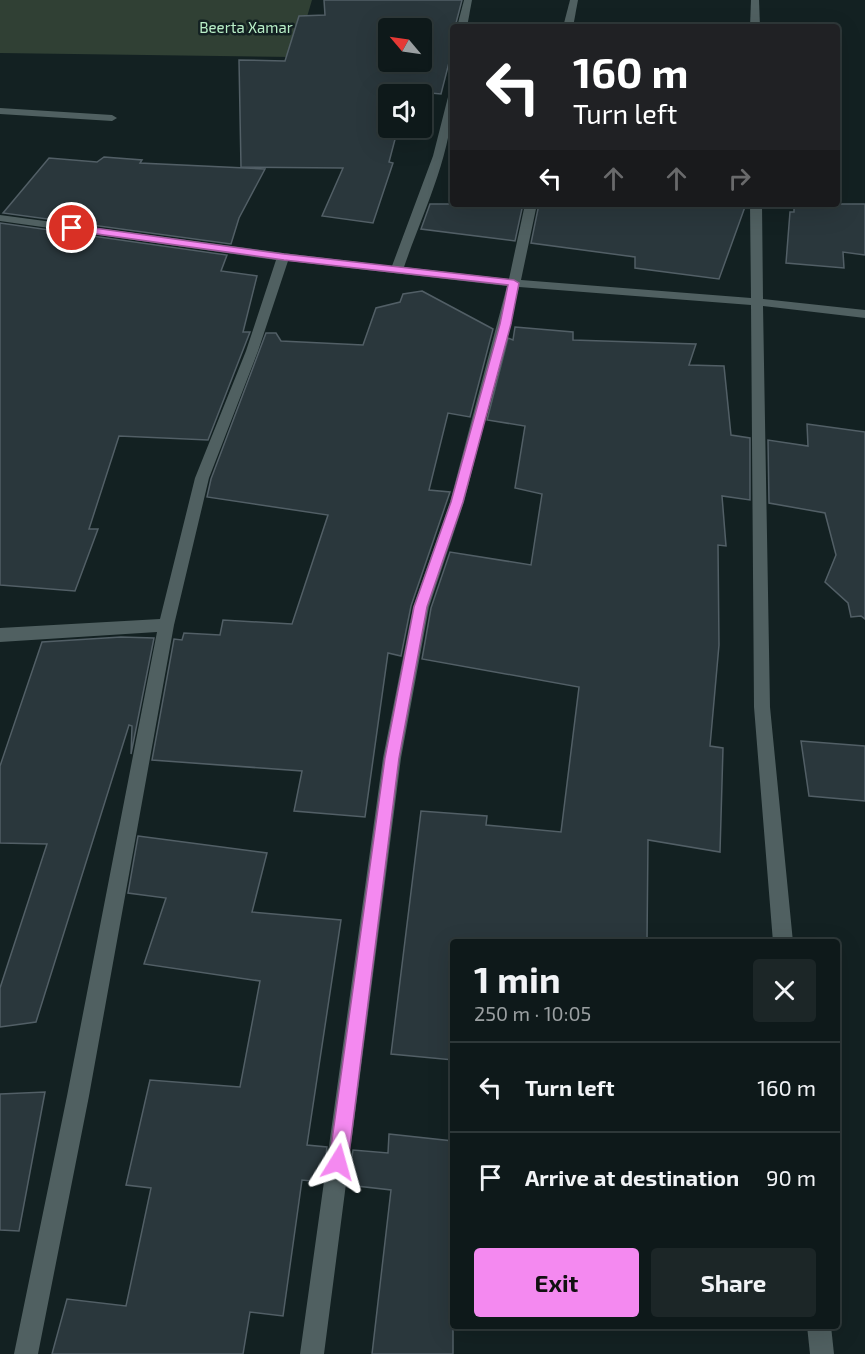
<!DOCTYPE html>
<meta charset="utf-8">
<style>
:root{--surface:#0e191a;--page:#1c2627;--text:#f1f3f6;--muted:#9ba0a2;--line:#2e3839;--accent:#f489f0}
body{margin:0;font-family:"Exo 2",sans-serif;background:var(--page);color:var(--text);height:100vh;display:flex;flex-direction:column;font-size:22px;white-space:nowrap}
*{box-sizing:border-box;margin:0}
p{font-size:20px;color:var(--muted)}
.icon{flex:none;width:33px;height:33px;fill:none;stroke:currentColor;stroke-width:2;stroke-linecap:round;stroke-linejoin:round}
.map{position:relative;flex:1;overflow:hidden}
.sheet{position:absolute;left:450px;top:939px;width:390px;height:390px;display:flex;flex-direction:column;background:var(--surface);border-radius:6px;box-shadow:0 6px 24px #0002,0 0 0 2px var(--line)}
.sheet>*{flex:none}
.banner{position:absolute;left:450px;top:24px;width:390px;height:183px;border-radius:6px;box-shadow:0 6px 24px #0002,0 0 0 2px var(--line);background:#202124;color:#fff;overflow:hidden}
.needle{width:39px;rotate:299deg}
.controls{position:absolute;left:378px;top:18px;display:grid;gap:12px}
.controls a{display:grid;place-items:center;width:54px;height:54px;border-radius:6px;background:var(--surface);box-shadow:0 6px 24px #0002,0 0 0 2px var(--line);font-size:30px}
.pin{position:absolute;display:grid;place-items:center;width:51px;height:51px;color:#fff;margin:-26px;border:3px solid #fff;border-radius:50%;box-shadow:0 2px 6px #0007}
.me{position:absolute;width:66px;margin:-33px;rotate:8deg;stroke-linejoin:round;filter:drop-shadow(0 0 4px #0008)}
.turn{display:flex;align-items:center;gap:21px;height:126px;padding:0 24px;font-size:27px}
.turn .icon{width:78px;height:78px;stroke-width:2.5}
.turn b{display:block;font-size:42px;line-height:51px}
.lanes{display:flex;align-items:center;height:57px;padding:0 24px;background:#0003;justify-content:center;gap:30px;direction:ltr}
.lanes .off{opacity:.35}
.round{display:grid;place-items:center;flex:none;width:63px;height:63px;border-radius:6px;background:var(--page)}
.summary{display:flex;align-items:center;justify-content:space-between;height:102px;padding:0 24px}
h1{font-size:36px;font-weight:700;line-height:45px}
.button{display:flex;gap:12px;margin-top:auto;padding:12px 24px}
.button a{flex:1;height:69px;border-radius:6px;background:var(--accent);color:#111;font-size:24px;font-weight:700;line-height:69px;text-align:center}
.button a+a{background:var(--page);color:var(--text)}
ul{padding:0;list-style:none}
li{display:flex;align-items:center;gap:18px;height:90px;padding:0 24px;border-top:2px solid var(--line)}
li div{flex:1}
li b{display:block;font-size:22px}
li em{font-style:normal}
.map>svg:first-child{display:block}
.green{fill:#304034}
.building{fill:#2a373c;stroke:#525f66;stroke-width:1.5;fill-rule:evenodd}
.lines{fill:none;stroke-linecap:round;stroke-linejoin:round}
.minor{fill:#506061;fill-rule:evenodd}
.route{fill:#f489f0;stroke:#9f599c;stroke-width:1.5}
.labels{text-anchor:middle;stroke-width:5;stroke-linejoin:round;paint-order:stroke}
.far-park-label{font-size:15px;fill:#b8eec7;stroke:#132122}
</style>
<div class="map">
<svg width="865" height="1354" viewBox="0 0 865 1354">
<rect width="100%" height="100%" fill="#132122"/>
<path class="green" d="M 0,0 L 312,0 L 295,57 L 0,53 Z"/>
<g class="building">
<path d="M 324,0 L 462,0 L 455,27 L 453,27 L 453,47 L 441,94 L 408,91 L 407,94 L 388,94 L 388,128 L 398,128 L 389,162 L 393,163 L 373,223 L 322,216 L 343,168 L 241,167 L 239,60 L 285,61 L 299,16 L 325,15 ZM 388,28 L 422,28 L 422,62 L 388,62 Z"/>
<path d="M 104,157 L 142,160 L 140,163 L 265,169 L 239,218 L 231,244 L 3,213 L 49,158 L 97,162 Z"/>
<path d="M 430,204 L 523,204 L 515,241 L 421,229 Z"/>
<path d="M 539,204 L 746,204 L 719,279 L 635,268 L 635,257 L 531,243 Z"/>
<path d="M 794,204 L 865,204 L 865,255 L 843,252 L 844,268 L 786,263 L 790,212 L 794,212 Z"/>
<path d="M 0,223 L 227,255 L 221,271 L 257,276 L 243,332 L 250,332 L 208,440 L 119,436 L 89,529 L 98,529 L 75,591 L 0,585 Z"/>
<path d="M 422,291 L 493,329 L 470,417 L 448,413 L 429,490 L 450,492 L 411,606 L 401,656 L 388,653 L 365,817 L 294,811 L 302,771 L 152,760 L 174,639 L 182,640 L 184,633 L 220,635 L 223,620 L 292,624 L 328,515 L 207,497 L 211,479 L 266,333 L 276,333 L 281,341 L 363,345 L 376,308 L 400,302 L 403,294 Z"/>
<path d="M 515,327 L 573,332 L 573,340 L 696,344 L 689,365 L 724,366 L 731,435 L 750,438 L 750,500 L 722,496 L 726,546 L 718,545 L 719,645 L 710,746 L 723,748 L 720,852 L 648,840 L 647,942 L 453,942 L 453,1060 L 391,1054 L 421,811 L 487,816 L 486,825 L 561,832 L 579,687 L 422,659 L 431,608 L 450,552 L 531,565 L 542,494 L 515,488 L 525,426 L 487,420 L 508,338 L 513,340 Z"/>
<path d="M 807,424 L 865,432 L 865,619 L 861,616 L 851,617 L 848,603 L 825,582 L 836,555 L 825,513 L 769,503 L 768,440 L 808,446 Z"/>
<path d="M 121,637 L 154,638 L 131,754 L 132,726 L 129,725 L 36,1022 L 0,1027 L 0,988 L 47,844 L 0,843 L 0,766 L 42,642 Z"/>
<path d="M 801,741 L 865,746 L 865,801 L 809,796 Z"/>
<path d="M 138,836 L 267,853 L 252,912 L 341,920 L 307,1145 L 327,1147 L 322,1182 L 302,1180 L 283,1316 L 250,1312 L 243,1354 L 52,1354 L 67,1299 L 126,1306 L 151,1188 L 126,1185 L 150,1080 L 240,1087 L 260,981 L 144,964 L 166,898 L 128,893 Z"/>
<path d="M 45,1092 L 19,1231 L 0,1230 L 0,1094 Z"/>
<path d="M 389,1134 L 453,1141 L 453,1354 L 372,1354 L 391,1190 L 348,1185 L 353,1150 L 388,1153 Z"/>
</g>
<g class="lines">
<g class="minor">
<path d="M 464,0 L 472,0 L 467,27 L 457,27 Z"/>
<path d="M 570,0 L 578,0 L 573,27 L 563,27 Z"/>
<path d="M 751,0 L 759,0 L 760,27 L 750,27 Z"/>
<path d="M 453,94 C 453,153 423,212 404,267 L 509,279 L 525,204 L 537,204 L 521,280 L 751,298 L 750,204 L 762,204 L 763,299 L 865,310 L 865,318 L 763,306 L 770,707 L 793,942 L 773,942 L 754,707 L 751,305 L 519,287 L 464,502 L 429,607 L 401,758 L 324,1354 L 300,1354 L 383,758 L 413,607 L 450,502 L 507,286 L 288,261 L 258,351 L 209,478 L 174,625 L 89,1096 L 38,1354 L 14,1354 L 67,1096 L 157,632 L 0,642 L 0,628 L 160,619 L 195,478 L 246,351 L 276,260 L 0,221 L 0,215 L 283,253 L 392,266 L 433,156 L 448,97 Z"/>
<path d="M 0,108 L 112,115 L 117,118 L 112,121 L 0,114 Z"/>
<path d="M 807,1326 L 831,1326 L 834,1354 L 810,1354 Z"/>
</g>
</g>
<path class="route" d="M 72,225 L 284,254 L 514,280 L 519,283 L 511,324 L 463,502 L 427,607 L 399,758 L 348,1162 L 345,1168 L 338,1171 L 332,1168 L 329,1162 L 385,758 L 414,607 L 451,502 L 500,324 L 508,285 L 284,260 L 68,230 L 68,226 Z"/>
<g class="labels">
<g class="far-park-label">
<text x="246" y="33">Beerta Xamar</text>
</g>
</g>
</svg>
<div class="controls">
<a><svg class="needle" viewBox="-14 -14 28 28"><path d="M0-13l5 13h-10z" fill="#e53935"/><path d="M0 13l5-13h-10z" fill="#9ba0a2"/></svg></a>
<a><svg class="icon" aria-label="sound" viewBox="0 0 24 24"><path d="M4 9h4l5-4v14l-5-4H4zM17 9q2 3 0 6"/></svg></a>
</div>
<div class="pin" style="left:72px;top:228px;background:#d93025"><svg class="icon" aria-label="arrive" viewBox="0 0 24 24"><path d="M6 21V4h12l-3 4 3 4H6"/></svg></div>
<svg class="me" style="left:338px;top:1162px" viewBox="-20 -20 40 40"><path d="M0-17L14 15 0 8-14 15z" fill="#f489f0" stroke="#fff" stroke-width="4"/></svg>
<div class="banner">
<div class="turn"><svg class="icon" aria-label="left" viewBox="0 0 24 24"><path d="M17 20v-9H6M10 6l-5 5 5 5"/></svg><div><b>160 m</b>Turn left</div></div>
<div class="lanes"><svg class="icon" aria-label="left" viewBox="0 0 24 24"><path d="M17 20v-9H6M10 6l-5 5 5 5"/></svg><svg class="icon off" aria-label="ahead" viewBox="0 0 24 24"><path d="M12 20V5M6 11l6-6 6 6"/></svg><svg class="icon off" aria-label="ahead" viewBox="0 0 24 24"><path d="M12 20V5M6 11l6-6 6 6"/></svg><svg class="icon off" aria-label="right" viewBox="0 0 24 24"><path d="M7 20v-9h11M14 6l5 5-5 5"/></svg></div>
</div>
<section class="sheet">
<div class="summary"><div><h1>1 min</h1><p>250 m · 10:05</p></div><a class="round"><svg class="icon" aria-label="close" viewBox="0 0 24 24"><path d="M6 6l12 12M18 6L6 18"/></svg></a></div>
<ul>
<li><svg class="icon" aria-label="left" viewBox="0 0 24 24"><path d="M17 20v-9H6M10 6l-5 5 5 5"/></svg><div><b>Turn left</b></div><em>160 m</em></li>
<li><svg class="icon" aria-label="arrive" viewBox="0 0 24 24"><path d="M6 21V4h12l-3 4 3 4H6"/></svg><div><b>Arrive at destination</b></div><em>90 m</em></li>
</ul>
<div class="button"><a>Exit</a><a>Share</a></div>
</section>
</div>
